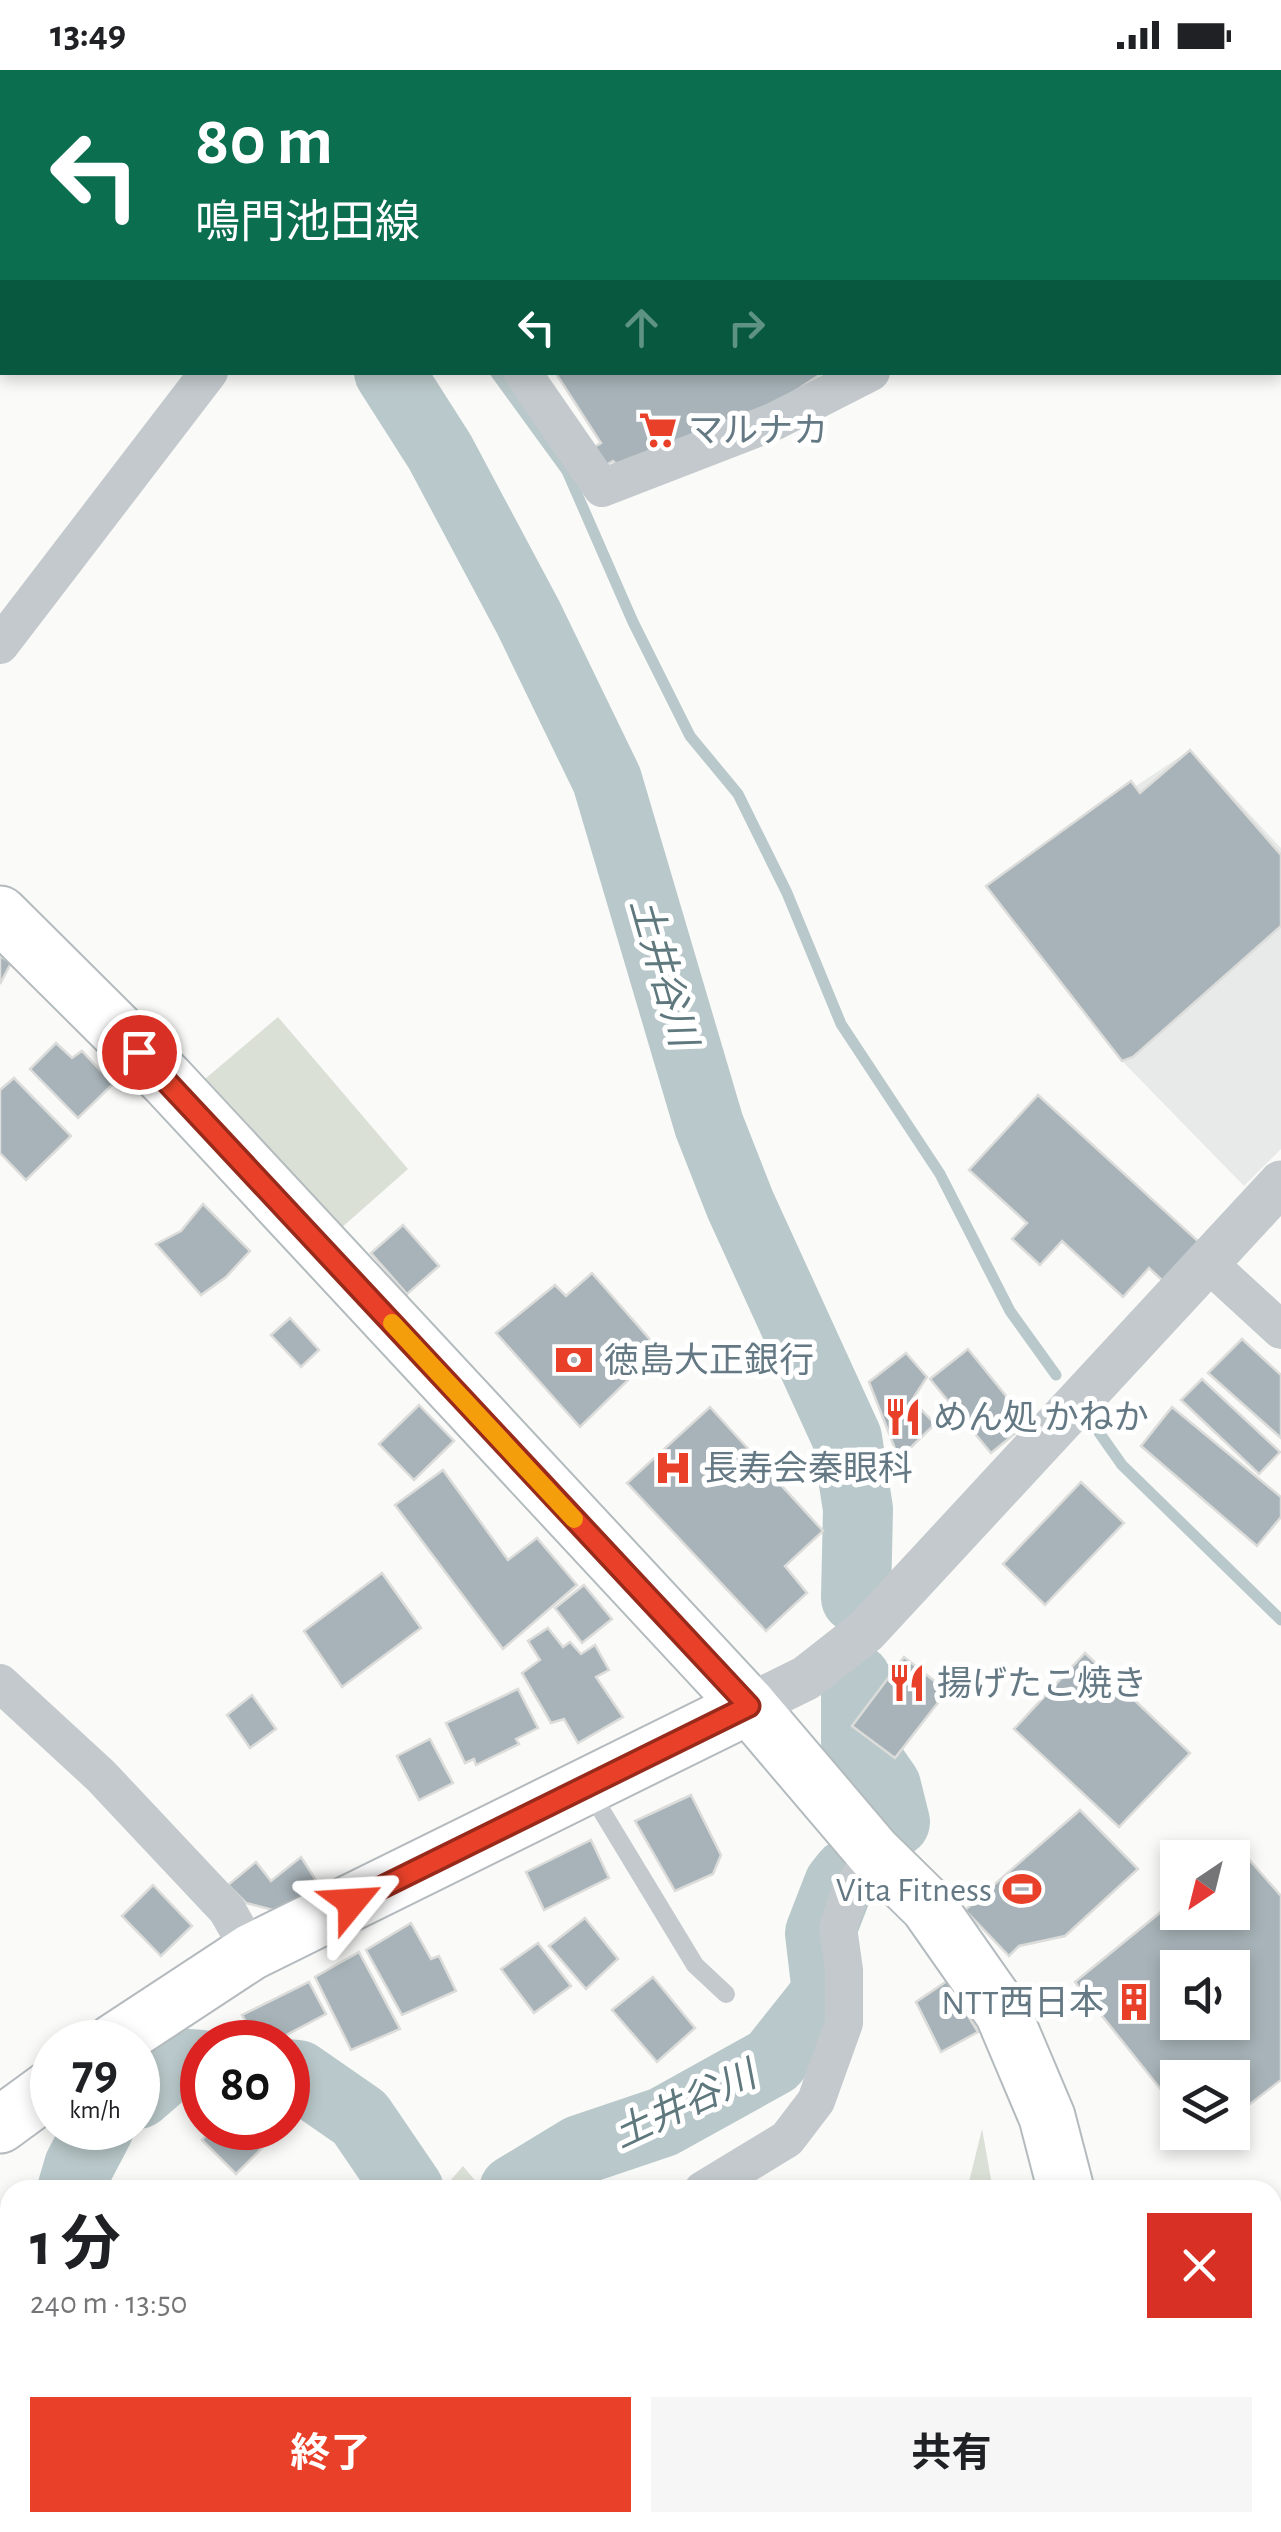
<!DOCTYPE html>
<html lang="ja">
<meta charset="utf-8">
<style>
:root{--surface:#fff;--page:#f6f6f6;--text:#202124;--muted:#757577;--accent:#e94129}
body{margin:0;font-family:"Alegreya Sans","Noto Sans JP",sans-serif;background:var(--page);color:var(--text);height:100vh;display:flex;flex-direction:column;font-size:38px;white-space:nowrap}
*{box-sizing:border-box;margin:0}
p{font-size:32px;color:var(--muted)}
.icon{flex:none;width:55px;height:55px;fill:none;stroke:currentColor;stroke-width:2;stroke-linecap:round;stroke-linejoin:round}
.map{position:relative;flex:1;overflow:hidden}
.drawer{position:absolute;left:0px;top:2110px;width:1282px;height:352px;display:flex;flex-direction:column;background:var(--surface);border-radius:30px 30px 0 0;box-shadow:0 5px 15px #0003}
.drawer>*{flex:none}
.banner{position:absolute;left:0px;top:0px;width:1282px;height:305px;box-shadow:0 5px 15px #0003;background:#0b6e4f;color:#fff;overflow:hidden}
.needle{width:65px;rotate:215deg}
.buttons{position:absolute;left:1160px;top:1770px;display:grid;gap:20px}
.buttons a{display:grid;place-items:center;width:90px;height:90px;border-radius:0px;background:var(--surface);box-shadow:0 5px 15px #0003;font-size:50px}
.speed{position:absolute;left:30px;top:1950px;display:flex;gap:20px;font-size:50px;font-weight:700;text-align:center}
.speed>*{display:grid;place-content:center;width:130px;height:130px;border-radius:50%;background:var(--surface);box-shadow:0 5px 15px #0003;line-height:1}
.speed small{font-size:25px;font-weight:400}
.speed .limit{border:15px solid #d22;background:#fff;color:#111}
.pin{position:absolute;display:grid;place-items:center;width:85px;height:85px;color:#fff;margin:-42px;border:5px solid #fff;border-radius:50%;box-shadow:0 2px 10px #0007}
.me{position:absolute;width:110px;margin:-55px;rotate:63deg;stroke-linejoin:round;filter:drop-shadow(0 0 8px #0008)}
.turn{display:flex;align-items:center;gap:35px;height:210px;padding:0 30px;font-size:45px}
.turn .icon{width:130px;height:130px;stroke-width:2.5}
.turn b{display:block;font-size:70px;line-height:85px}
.lanes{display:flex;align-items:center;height:95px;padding:0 30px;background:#0003;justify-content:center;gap:50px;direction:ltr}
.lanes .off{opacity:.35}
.round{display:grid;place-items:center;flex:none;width:105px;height:105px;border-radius:0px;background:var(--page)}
.headline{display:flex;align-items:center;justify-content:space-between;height:170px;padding:0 30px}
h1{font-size:60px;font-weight:700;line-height:75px}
.button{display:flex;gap:20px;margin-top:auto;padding:20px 30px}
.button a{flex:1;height:115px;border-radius:0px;background:var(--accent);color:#fff;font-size:40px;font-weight:700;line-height:115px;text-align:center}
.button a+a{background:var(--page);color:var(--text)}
.status{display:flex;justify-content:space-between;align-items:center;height:70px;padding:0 50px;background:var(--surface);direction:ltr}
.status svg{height:28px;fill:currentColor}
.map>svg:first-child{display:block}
.built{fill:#e8eae9}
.green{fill:#dbe0d7}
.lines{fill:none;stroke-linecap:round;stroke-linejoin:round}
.stream{stroke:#b9c8ca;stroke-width:11}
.river{stroke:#b9c8ca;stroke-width:70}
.building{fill:#a7b3b8;stroke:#dcdcda;stroke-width:2.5;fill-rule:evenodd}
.primary-casing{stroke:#b4bbbe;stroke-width:59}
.trunk-casing{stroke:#b4babd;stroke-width:59}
.service{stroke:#c3c9cc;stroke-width:18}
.minor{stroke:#c3c9cc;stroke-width:38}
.tertiary{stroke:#c3c9cc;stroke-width:45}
.primary{stroke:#fff;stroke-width:55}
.trunk{stroke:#fff;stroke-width:55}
.route-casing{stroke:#972a1b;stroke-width:25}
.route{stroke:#e94129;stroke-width:18}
.slow{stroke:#f59e0b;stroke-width:18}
.labels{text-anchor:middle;stroke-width:10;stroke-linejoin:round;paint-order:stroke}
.poi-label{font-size:35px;fill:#647984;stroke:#fff;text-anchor:start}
.water-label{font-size:38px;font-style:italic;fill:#5f787d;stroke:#fff}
</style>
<div class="status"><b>13:49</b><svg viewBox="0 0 49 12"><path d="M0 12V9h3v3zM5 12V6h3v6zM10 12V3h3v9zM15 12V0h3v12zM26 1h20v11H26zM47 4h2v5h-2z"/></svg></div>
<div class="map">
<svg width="1281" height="2462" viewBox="0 0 1281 2462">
<rect width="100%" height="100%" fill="#fafaf8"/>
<path class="built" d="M 1190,680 L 1281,778 L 1281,1079 L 1244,1116 L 1122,991 L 986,816 Z"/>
<g class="green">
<path d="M 278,947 L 408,1099 L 331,1167 L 193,1019 Z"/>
<path d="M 982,2059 L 993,2120 L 967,2120 Z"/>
<path d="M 463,2096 L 483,2120 L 442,2120 Z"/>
<path d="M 94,2452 L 533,2453 L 525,2462 L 79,2462 Z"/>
<path d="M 725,2453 L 1022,2453 L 1020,2462 L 736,2462 Z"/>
</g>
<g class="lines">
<g class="stream">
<path d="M 495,302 L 567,401 L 633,552 L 690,666 L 738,724 L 787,823 L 841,954 L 940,1104 L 1010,1241 L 1056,1305"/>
<path d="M 1098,1361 L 1122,1395 L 1281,1550"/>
</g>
<g class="river">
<path d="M 259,0 L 259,2"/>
<path d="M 389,302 L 440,382 L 528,547 L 607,710 L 709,1055 L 740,1134 L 847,1368 L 858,1439 L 856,1528"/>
<path d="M 856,1609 L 856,1673 L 886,1716 L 895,1752 L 878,1764"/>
<path d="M 288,2004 L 298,2005 L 360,2048 L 409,2120"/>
<path d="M 138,2024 L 174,1993 L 202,1995"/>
<path d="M 72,2120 L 79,2096 L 99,2058"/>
<path d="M 514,2120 L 580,2080 L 663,2052 L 773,1991 L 827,1923 L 820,1863 L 839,1814 L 847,1804"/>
<path d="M 0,2357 L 10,2345"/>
</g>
</g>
<g class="building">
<path d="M 418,0 L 975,0 L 971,2 Z"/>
<path d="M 555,302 L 824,302 L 757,346 L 621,399 L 613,391 L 606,395 L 594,377 L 601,373 Z"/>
<path d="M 1190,680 L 1281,785 L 1281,856 L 1133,987 L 1122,991 L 986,816 L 1131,711 L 1140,723 Z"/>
<path d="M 0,886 L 11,893 L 0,914 Z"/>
<path d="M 56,973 L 72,988 L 82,981 L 113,1014 L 78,1048 L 30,999 Z"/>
<path d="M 14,1008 L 71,1066 L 26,1110 L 0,1083 L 0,1020 Z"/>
<path d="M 1038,1025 L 1200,1173 L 1164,1212 L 1149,1198 L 1123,1227 L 1062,1171 L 1040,1195 L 1012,1169 L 1027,1153 L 969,1100 Z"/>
<path d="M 203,1134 L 250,1181 L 226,1207 L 201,1225 L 156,1174 L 181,1161 Z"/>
<path d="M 403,1155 L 439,1196 L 407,1224 L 371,1183 Z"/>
<path d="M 592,1203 L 659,1280 L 580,1357 L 496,1263 L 555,1215 L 566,1226 Z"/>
<path d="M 290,1248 L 319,1280 L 301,1297 L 271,1265 Z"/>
<path d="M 1242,1269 L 1281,1305 L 1281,1368 L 1208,1303 Z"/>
<path d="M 968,1279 L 1028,1353 L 991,1383 L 930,1309 Z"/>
<path d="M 906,1283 L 927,1307 L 912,1330 L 935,1354 L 899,1389 L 869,1312 Z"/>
<path d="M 1202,1309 L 1280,1382 L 1259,1404 L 1181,1330 Z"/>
<path d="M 419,1335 L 454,1371 L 414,1410 L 379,1374 Z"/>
<path d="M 710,1337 L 823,1461 L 785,1496 L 807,1523 L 766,1561 L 627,1413 Z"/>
<path d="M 1172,1337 L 1281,1427 L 1281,1447 L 1257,1476 L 1141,1376 Z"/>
<path d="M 443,1400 L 508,1490 L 537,1468 L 577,1515 L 503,1579 L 395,1435 Z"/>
<path d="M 1081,1412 L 1124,1453 L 1045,1535 L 1003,1494 Z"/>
<path d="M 382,1503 L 421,1558 L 342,1617 L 304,1561 Z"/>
<path d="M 584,1515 L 612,1549 L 582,1573 L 555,1538 Z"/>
<path d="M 548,1558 L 563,1577 L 570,1572 L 581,1584 L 595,1575 L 609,1600 L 596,1607 L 623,1647 L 578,1673 L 564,1649 L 551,1653 L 522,1603 L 540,1590 L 528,1571 Z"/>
<path d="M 1085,1583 L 1190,1683 L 1119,1757 L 1014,1659 Z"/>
<path d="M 904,1587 L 947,1621 L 895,1688 L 852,1656 Z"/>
<path d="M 518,1619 L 538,1658 L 516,1669 L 519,1674 L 476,1695 L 474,1689 L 465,1693 L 446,1653 Z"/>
<path d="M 252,1625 L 276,1659 L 250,1678 L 227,1645 Z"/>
<path d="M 430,1669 L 453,1713 L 419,1730 L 397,1686 Z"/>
<path d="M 691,1725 L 721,1785 L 713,1804 L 675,1821 L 635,1751 Z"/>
<path d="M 1080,1740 L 1138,1799 L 1065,1866 L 1019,1876 L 1009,1886 L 965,1840 Z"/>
<path d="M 591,1770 L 609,1808 L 544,1840 L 526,1802 Z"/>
<path d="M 1239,1778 L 1281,1826 L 1281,2010 L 1232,2048 L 1232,2008 L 1178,2008 L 1178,2041 L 1075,1912 L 1178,1828 L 1178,1842 L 1232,1842 L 1232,1788 L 1227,1788 ZM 1178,1898 L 1232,1898 L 1232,1952 L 1178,1952 Z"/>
<path d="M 301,1787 L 323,1821 L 277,1841 L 246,1833 L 228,1815 L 256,1792 L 271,1811 Z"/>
<path d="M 153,1815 L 192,1856 L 161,1886 L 122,1846 Z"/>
<path d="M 585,1848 L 618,1889 L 586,1919 L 549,1876 Z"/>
<path d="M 411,1853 L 431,1889 L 439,1886 L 456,1921 L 402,1945 L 366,1880 Z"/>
<path d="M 538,1873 L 571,1916 L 534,1943 L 501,1899 Z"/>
<path d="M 359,1882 L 400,1959 L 351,1980 L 315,1907 Z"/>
<path d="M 653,1907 L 695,1958 L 657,1992 L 612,1940 Z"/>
<path d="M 947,1911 L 978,1962 L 941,1982 L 916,1932 Z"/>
<path d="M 309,1912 L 326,1944 L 273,1972 L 258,1972 L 242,1945 Z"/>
<path d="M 213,2058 L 282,2058 L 236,2104 L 202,2070 Z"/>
<path d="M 1142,2452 L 1150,2452 L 1159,2462 L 1130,2462 Z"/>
</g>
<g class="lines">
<g class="primary-casing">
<g id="primary">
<path d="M 0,844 L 167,1010 L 749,1636 L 874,1783 L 928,1836 L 1003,1943 L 1047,2047 L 1066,2120"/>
<path d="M 1191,2452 L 1199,2462"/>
</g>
</g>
<g class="trunk-casing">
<g id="trunk">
<path d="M 114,1972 L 251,1882 L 749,1636"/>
<path d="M 0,2055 L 52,2017"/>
</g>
</g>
<path class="service" d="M 589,1720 L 695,1895 L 726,1924"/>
<g class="minor">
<path d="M 399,0 L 399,2"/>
<path d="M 522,302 L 602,418 L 775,351 L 871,302"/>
<path d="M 0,575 L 209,302"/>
<path d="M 1208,1193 L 1281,1260"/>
<path d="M 0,1613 L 101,1706 L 227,1840 L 251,1882"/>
<path d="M 703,2120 L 787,2069 L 816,2031 L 844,1953 L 844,1900 L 838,1858 L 849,1825 L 874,1783"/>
<path d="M 383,2452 L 411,2460 L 439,2452"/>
<path d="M 569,2462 L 569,2452"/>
</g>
<path class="tertiary" d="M 749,1636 L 806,1608 L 866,1561 L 1281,1113"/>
<use href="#primary" class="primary"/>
<use href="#trunk" class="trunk"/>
</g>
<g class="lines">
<g class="route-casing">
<path id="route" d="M 139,982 L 749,1636 L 352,1832"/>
</g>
<use href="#route" class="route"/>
<path class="slow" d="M 392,1253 L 574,1449"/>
</g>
<defs>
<g id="supermarket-bare" transform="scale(3)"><path d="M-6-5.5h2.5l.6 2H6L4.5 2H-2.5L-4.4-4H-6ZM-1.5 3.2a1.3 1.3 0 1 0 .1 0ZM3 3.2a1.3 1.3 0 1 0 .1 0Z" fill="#e94129" stroke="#fff" stroke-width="2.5" paint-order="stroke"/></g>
<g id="bank-bare" transform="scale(3)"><path d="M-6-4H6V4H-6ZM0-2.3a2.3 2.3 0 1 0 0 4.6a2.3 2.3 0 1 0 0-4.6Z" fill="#e94129" stroke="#fff" stroke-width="2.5" paint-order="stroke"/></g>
<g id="restaurant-bare" transform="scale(3)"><path d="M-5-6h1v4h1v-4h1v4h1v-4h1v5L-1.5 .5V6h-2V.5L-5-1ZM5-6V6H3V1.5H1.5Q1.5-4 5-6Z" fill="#e94129" stroke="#fff" stroke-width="2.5" paint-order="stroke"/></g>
<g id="hospital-bare" transform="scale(3)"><path d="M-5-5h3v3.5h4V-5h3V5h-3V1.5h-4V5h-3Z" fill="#e94129" stroke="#fff" stroke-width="2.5" paint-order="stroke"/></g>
<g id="stadium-bare" transform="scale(3)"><path d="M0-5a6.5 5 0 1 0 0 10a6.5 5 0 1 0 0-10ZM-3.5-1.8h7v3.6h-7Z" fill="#e94129" stroke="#fff" stroke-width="2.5" paint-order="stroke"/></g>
<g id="building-bare" transform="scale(3)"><path d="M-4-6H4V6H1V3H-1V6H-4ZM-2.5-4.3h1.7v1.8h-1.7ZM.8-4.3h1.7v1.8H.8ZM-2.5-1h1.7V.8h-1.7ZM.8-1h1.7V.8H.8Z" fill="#e94129" stroke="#fff" stroke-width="2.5" paint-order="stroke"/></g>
</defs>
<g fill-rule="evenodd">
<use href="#supermarket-bare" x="658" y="360"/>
<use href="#bank-bare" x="574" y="1290"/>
<use href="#restaurant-bare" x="903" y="1347"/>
<use href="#hospital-bare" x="673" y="1398"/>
<use href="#restaurant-bare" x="907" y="1613"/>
<use href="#stadium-bare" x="1022" y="1819"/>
<use href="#building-bare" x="1134" y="1932"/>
</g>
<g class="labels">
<g class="poi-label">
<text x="688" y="372">マルナカ</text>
<text x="604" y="1302">徳島大正銀行</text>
<text x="933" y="1359">めん処 かねか</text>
<text x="703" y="1410">長寿会秦眼科</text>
<text x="937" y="1625">揚げたこ焼き</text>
<text x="992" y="1831" text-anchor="end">Vita Fitness</text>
<text x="1104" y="1944" text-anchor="end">NTT西日本</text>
</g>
<g class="water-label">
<text transform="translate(664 902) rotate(74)" y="13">土井谷川</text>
<text transform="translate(684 2034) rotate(-25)" y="13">土井谷川</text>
</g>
</g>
</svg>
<div class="buttons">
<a><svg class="needle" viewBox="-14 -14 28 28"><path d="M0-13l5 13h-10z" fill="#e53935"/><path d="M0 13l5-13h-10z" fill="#757577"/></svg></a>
<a><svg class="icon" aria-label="sound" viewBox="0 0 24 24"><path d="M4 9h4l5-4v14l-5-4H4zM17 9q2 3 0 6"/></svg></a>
<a><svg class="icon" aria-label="layers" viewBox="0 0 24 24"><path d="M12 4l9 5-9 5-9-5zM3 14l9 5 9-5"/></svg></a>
</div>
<div class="speed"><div>79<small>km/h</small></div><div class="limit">80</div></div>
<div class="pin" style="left:139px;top:982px;background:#d93025"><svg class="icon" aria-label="arrive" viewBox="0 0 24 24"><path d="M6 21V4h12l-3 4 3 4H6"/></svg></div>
<svg class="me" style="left:352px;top:1832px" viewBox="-20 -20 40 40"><path d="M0-17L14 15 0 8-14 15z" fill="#e94129" stroke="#fff" stroke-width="4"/></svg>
<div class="banner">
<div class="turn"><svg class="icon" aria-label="left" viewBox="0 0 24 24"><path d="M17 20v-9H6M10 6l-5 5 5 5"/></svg><div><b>80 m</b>鳴門池田線</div></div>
<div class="lanes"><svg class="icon" aria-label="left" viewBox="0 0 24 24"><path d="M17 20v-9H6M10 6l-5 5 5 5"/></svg><svg class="icon off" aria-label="ahead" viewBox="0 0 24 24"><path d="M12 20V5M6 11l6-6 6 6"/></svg><svg class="icon off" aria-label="right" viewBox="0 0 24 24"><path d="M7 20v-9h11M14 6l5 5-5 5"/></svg></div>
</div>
<section class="drawer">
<div class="headline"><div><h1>1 分</h1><p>240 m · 13:50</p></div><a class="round" style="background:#d93025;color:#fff"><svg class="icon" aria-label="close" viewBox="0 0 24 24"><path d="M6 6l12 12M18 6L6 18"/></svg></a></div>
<div class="button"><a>終了</a><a>共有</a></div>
</section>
</div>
